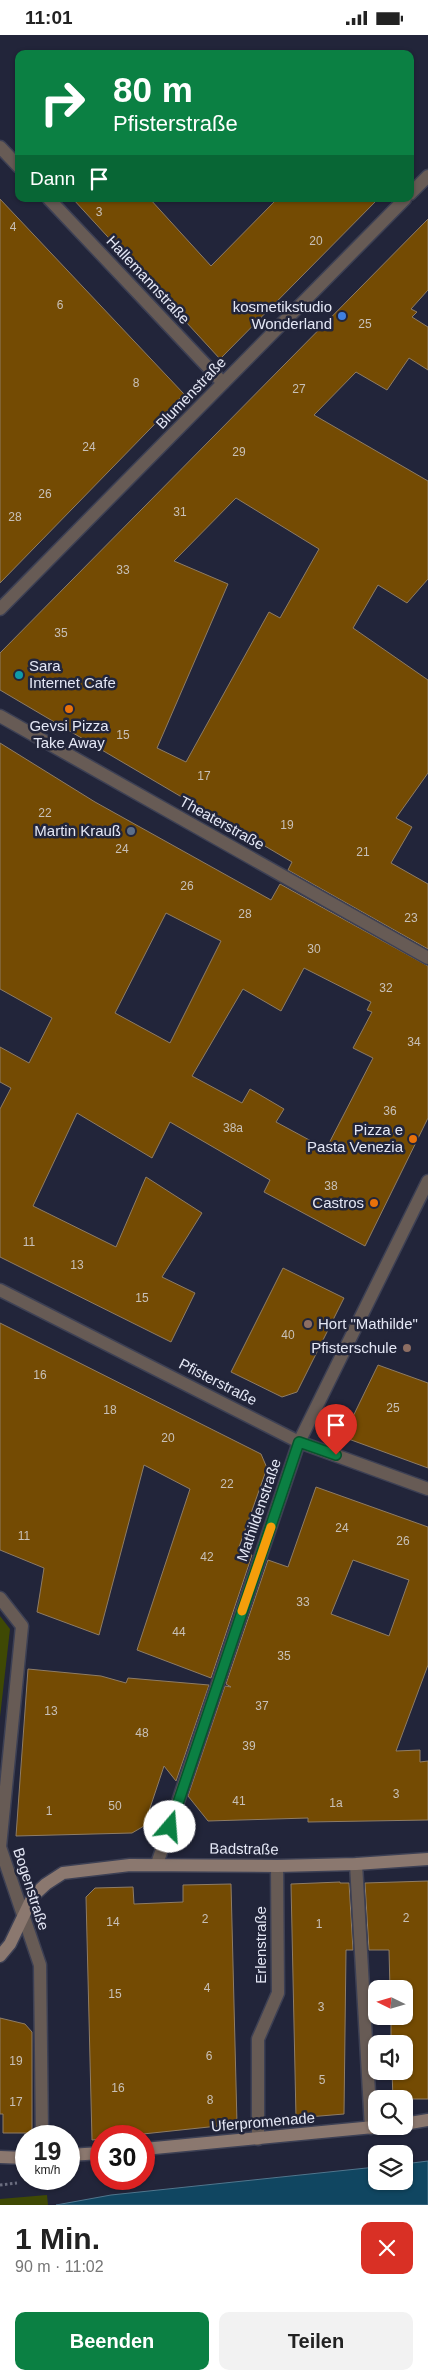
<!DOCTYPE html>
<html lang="de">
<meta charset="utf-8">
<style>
:root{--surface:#fff;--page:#f2f2f2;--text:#222;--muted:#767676;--accent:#0b8043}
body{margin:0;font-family:Arial,sans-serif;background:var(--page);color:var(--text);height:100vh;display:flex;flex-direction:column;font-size:19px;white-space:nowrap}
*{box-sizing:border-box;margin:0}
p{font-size:16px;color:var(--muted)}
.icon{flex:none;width:28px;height:28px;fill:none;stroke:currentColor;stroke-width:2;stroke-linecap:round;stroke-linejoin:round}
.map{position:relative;height:2170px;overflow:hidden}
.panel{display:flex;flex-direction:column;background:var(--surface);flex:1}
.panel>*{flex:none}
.banner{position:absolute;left:15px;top:15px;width:399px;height:152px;border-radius:10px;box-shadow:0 1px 4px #0004;background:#0b8043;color:#fff;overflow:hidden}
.needle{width:32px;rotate:275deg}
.tools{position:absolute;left:368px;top:1945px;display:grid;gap:10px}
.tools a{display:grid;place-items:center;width:45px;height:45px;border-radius:10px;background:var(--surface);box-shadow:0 1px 4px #0004;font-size:25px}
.speed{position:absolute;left:15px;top:2090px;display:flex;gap:10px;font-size:25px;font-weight:700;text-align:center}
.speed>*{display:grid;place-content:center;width:65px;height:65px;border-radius:50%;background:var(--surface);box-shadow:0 1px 4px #0004;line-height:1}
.speed small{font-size:12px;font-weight:400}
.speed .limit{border:8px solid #d22;background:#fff;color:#111}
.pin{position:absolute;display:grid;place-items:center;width:42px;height:42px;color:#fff;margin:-51px -21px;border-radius:50% 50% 50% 0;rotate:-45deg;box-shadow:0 0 5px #0007}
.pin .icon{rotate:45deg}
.me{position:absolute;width:55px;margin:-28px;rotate:18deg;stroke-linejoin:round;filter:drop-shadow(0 0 4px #0008)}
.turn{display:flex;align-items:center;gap:18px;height:105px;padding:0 15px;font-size:22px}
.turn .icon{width:65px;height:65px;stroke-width:2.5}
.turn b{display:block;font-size:35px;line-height:42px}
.then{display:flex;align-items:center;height:48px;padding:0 15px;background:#0003;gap:10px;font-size:19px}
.round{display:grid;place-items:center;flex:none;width:52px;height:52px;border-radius:10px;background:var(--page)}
.head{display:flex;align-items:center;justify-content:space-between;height:85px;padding:0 15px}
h1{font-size:30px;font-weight:600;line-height:38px}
.action{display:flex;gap:10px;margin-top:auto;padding:10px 15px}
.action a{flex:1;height:58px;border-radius:10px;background:var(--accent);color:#fff;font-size:20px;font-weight:600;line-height:58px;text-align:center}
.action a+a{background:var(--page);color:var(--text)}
.status{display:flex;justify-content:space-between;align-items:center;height:35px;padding:0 25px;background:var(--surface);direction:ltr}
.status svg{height:14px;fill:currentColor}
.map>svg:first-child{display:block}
.green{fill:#3f4904}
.water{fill:#104661;stroke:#50768d}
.building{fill:#744b03;stroke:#8e7c65;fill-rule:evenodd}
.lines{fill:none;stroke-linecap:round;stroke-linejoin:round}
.lane-casing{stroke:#3d4054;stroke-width:15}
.street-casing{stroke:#3d4054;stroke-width:15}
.secondary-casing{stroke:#3d4054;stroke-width:15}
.path{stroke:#6b6e80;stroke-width:3;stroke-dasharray:2.5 2.5;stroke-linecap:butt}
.lane{stroke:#675b55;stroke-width:12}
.street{stroke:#675b55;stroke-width:12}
.secondary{stroke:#8b786f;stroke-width:12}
.route-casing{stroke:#07532c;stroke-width:12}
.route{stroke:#0b8043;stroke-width:9}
.slow{stroke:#f59e0b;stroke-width:9}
.shop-dot{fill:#3f7fe0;stroke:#22253a;stroke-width:2}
.culture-dot{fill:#0f9aa8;stroke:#22253a;stroke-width:2}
.food-dot{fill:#e8710a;stroke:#22253a;stroke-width:2}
.service-dot{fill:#5c6f8a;stroke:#22253a;stroke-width:2}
.education-dot{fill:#8d6e63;stroke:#22253a;stroke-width:2}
.labels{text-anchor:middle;stroke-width:5;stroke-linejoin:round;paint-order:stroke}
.number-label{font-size:12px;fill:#c8c0b8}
.street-label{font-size:15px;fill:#e4e7f5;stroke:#22253a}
.poi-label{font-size:15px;fill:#e4e7f5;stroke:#22253a;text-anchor:end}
</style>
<div class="status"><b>11:01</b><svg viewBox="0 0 49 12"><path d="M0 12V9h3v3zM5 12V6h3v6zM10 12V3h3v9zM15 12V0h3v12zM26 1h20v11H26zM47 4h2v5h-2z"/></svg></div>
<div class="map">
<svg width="428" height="2170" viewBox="0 0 428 2170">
<rect width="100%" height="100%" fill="#22253a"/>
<g class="green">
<path d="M 0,1581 L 10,1594 L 0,1682 Z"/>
<path d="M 47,2160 L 48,2170 L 0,2170 L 0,2164 Z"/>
</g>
<path class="water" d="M 428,2126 L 428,2170 L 56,2170 L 111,2160 L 376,2132 L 376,2146 L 404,2146 L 404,2129 Z"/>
<g class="building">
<path d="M 0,164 L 184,359 L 0,548 Z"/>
<path d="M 73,164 L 150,164 L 211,231 L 277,164 L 378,164 L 220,324 Z"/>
<path d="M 428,184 L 428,255 L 411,274 L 417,277 L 412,282 L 428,292 L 428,335 L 409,323 L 387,355 L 356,337 L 314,380 L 428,446 L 428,544 L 407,568 L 378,550 L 353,593 L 428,645 L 428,738 L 396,783 L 412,792 L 391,828 L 428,849 L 428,914 L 288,835 L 292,827 L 0,655 L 0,618 ZM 236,463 L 319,514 L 280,583 L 269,577 L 186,727 L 157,713 L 228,549 L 174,526 Z"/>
<path d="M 0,708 L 95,767 L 271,865 L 280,849 L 428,931 L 428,1083 L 365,1211 L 264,1157 L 270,1145 L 170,1087 L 152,1123 L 77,1078 L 33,1171 L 116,1212 L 146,1142 L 202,1178 L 162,1242 L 195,1258 L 171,1307 L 0,1222 L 0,1074 L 11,1053 L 0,1047 L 0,1012 L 29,1028 L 52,983 L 0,954 ZM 166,878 L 221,906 L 170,1008 L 115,978 ZM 304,933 L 371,967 L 367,975 L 372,977 L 353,1013 L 373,1023 L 326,1114 L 276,1087 L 284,1074 L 250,1054 L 242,1068 L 192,1041 L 243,954 L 281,976 Z"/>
<path d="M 283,1233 L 344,1263 L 297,1357 L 282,1362 L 231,1337 Z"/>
<path d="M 0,1288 L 261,1419 L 267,1433 L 238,1515 L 252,1520 L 211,1643 L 137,1615 L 190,1454 L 144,1430 L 99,1600 L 37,1577 L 44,1533 L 0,1515 Z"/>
<path d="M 378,1330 L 428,1348 L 428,1433 L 343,1402 Z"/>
<path d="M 316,1452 L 428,1492 L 428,1630 L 396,1716 L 420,1715 L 420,1727 L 428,1726 L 428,1785 L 308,1787 L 308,1783 L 208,1786 L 188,1761 L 225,1651 L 231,1652 L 226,1649 L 268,1525 L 288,1532 ZM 353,1525 L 409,1545 L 389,1601 L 331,1579 Z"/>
<path d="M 28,1634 L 101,1641 L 126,1648 L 128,1643 L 209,1650 L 176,1746 L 164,1731 L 144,1791 L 132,1798 L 16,1801 Z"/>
<path d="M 428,1846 L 428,2064 L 393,2064 L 392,2036 L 404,2036 L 404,2009 L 391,2009 L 391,1981 L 404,1981 L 404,1954 L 390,1954 L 389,1915 L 369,1915 L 365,1848 Z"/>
<path d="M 340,1847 L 340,1848 L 349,1848 L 353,1915 L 346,1915 L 344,2079 L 296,2083 L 291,1849 Z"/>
<path d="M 231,1849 L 237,2089 L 124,2101 L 101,2101 L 101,2104 L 92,2105 L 86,1862 L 95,1853 L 133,1852 L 134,1869 L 183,1867 L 183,1850 Z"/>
<path d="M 0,1983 L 25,1989 L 32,1997 L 32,2098 L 3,2098 L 3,2079 L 0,2079 Z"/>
</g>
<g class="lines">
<g class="lane-casing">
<path id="lane" d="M 356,1829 L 371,2093"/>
</g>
<g class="street-casing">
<g id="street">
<path d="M 0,112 L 19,132"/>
<path d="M 410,159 L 428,141"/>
<path d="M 49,164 L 223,348"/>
<path d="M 0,574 L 405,164"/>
<path d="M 0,681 L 428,923"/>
<path d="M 0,1255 L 299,1407 L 428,1454"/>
<path d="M 0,1563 L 22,1591 L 0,1812 L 40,1930 L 42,2101"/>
<path d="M 157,1829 L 299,1407 L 428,1146"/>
<path d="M 258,2104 L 258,2004 L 278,1958 L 277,1831"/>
</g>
</g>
<g class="secondary-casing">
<g id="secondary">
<path d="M 0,1921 L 10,1909 L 33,1861 L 46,1849 L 63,1838 L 130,1830 L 277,1831 L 356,1829 L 428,1824"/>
<path d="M 404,2089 L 428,2085"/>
<path d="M 144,2114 L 384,2091"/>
<path d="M 69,2120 L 101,2118"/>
<path d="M 0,2122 L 26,2123"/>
</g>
</g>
<g class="path">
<path d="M 33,2146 L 61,2144"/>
<path d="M 0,2150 L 17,2148"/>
</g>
<use href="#lane" class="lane"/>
<use href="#street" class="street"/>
<use href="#secondary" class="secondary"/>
</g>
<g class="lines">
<g class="route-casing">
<path id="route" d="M 170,1792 L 299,1407 L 336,1420"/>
</g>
<use href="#route" class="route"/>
<path class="slow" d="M 242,1576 L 271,1492"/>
</g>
<circle class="shop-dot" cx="342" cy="281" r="5"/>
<circle class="culture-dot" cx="19" cy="640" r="5"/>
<g class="food-dot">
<circle cx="69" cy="674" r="5"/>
<circle cx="413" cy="1104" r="5"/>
<circle cx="374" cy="1168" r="5"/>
</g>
<circle class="service-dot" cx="131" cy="796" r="5"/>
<g class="education-dot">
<circle cx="308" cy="1289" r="5"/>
<circle cx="407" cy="1313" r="5"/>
</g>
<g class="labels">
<g class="number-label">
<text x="99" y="181">3</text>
<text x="13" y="196">4</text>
<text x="316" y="210">20</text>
<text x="60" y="274">6</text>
<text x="365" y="293">25</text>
<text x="136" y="352">8</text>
<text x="299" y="358">27</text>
<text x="89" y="416">24</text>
<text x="239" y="421">29</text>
<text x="45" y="463">26</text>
<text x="180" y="481">31</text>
<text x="15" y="486">28</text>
<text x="123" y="539">33</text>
<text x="61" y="602">35</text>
<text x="123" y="704">15</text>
<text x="204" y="745">17</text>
<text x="45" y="782">22</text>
<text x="287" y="794">19</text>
<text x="122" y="818">24</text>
<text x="363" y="821">21</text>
<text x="187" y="855">26</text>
<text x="245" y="883">28</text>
<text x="411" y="887">23</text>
<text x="314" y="918">30</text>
<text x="386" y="957">32</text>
<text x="414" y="1011">34</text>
<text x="390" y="1080">36</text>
<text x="233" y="1097">38a</text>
<text x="331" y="1155">38</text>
<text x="29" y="1211">11</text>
<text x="77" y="1234">13</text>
<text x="142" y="1267">15</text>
<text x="288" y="1304">40</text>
<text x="40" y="1344">16</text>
<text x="393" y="1377">25</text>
<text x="110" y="1379">18</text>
<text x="168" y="1407">20</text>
<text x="227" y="1453">22</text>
<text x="342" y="1497">24</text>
<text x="24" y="1505">11</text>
<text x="403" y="1510">26</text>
<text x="207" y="1526">42</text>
<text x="303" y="1571">33</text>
<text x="179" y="1601">44</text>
<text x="284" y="1625">35</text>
<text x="262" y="1675">37</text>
<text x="51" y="1680">13</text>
<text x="142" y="1702">48</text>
<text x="249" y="1715">39</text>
<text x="396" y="1763">3</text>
<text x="239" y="1770">41</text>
<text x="336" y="1772">1a</text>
<text x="115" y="1775">50</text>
<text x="49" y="1780">1</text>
<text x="406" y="1887">2</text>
<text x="205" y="1888">2</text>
<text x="113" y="1891">14</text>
<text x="319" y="1893">1</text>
<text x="207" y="1957">4</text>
<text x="115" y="1963">15</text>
<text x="321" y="1976">3</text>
<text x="209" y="2025">6</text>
<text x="16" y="2030">19</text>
<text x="322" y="2049">5</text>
<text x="118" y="2057">16</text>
<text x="210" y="2069">8</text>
<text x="16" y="2071">17</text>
</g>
<g class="street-label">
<text transform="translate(148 245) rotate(47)" y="5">Hallemannstraße</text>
<text transform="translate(191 358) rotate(-46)" y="5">Blumenstraße</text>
<text transform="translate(222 788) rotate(29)" y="5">Theaterstraße</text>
<text transform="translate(218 1347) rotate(27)" y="5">Pfisterstraße</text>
<text transform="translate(259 1475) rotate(-71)" y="5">Mathildenstraße</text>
<text transform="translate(244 1814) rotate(1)" y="5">Badstraße</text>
<text transform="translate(31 1854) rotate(72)" y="5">Bogenstraße</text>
<text transform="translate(261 1910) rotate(-90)" y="5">Erlenstraße</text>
<text transform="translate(263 2087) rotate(-5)" y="5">Uferpromenade</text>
</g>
<g class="poi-label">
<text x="332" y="277">kosmetikstudio<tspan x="332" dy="17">Wonderland</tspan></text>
<text x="29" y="636" text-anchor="start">Sara<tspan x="29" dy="17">Internet Cafe</tspan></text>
<text x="69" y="696" text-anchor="middle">Gevsi Pizza<tspan x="69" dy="17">Take Away</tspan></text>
<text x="121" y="801">Martin Krauß</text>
<text x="403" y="1100">Pizza e<tspan x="403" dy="17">Pasta Venezia</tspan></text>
<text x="364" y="1173">Castros</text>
<text x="318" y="1294" text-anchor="start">Hort "Mathilde"</text>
<text x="397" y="1318">Pfisterschule</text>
</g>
</g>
</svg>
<div class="tools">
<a><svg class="needle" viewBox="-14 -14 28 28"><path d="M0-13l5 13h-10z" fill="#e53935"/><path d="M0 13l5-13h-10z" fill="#767676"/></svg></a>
<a><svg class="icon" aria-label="sound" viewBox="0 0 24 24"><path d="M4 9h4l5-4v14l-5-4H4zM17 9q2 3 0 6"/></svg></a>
<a><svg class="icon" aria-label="search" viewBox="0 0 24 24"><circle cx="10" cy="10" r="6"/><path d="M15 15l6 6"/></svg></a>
<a><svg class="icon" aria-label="layers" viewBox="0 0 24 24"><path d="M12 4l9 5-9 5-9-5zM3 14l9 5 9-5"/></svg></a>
</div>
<div class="speed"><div>19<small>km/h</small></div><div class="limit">30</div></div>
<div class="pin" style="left:336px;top:1420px;background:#d93025"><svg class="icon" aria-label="arrive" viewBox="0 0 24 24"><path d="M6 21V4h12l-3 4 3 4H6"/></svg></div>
<svg class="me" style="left:170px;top:1792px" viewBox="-20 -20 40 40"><circle r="19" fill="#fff"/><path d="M0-13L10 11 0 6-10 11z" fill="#0b8043"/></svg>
<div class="banner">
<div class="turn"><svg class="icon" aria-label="right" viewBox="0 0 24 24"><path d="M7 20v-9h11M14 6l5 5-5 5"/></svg><div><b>80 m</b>Pfisterstraße</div></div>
<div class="then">Dann<svg class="icon" aria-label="arrive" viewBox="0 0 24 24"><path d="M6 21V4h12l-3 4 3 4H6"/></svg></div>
</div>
</div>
<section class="panel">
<div class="head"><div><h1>1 Min.</h1><p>90 m · 11:02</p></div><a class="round" style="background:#d93025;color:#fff"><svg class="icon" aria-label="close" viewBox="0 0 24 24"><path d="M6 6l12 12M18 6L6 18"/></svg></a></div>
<div class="action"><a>Beenden</a><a>Teilen</a></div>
</section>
